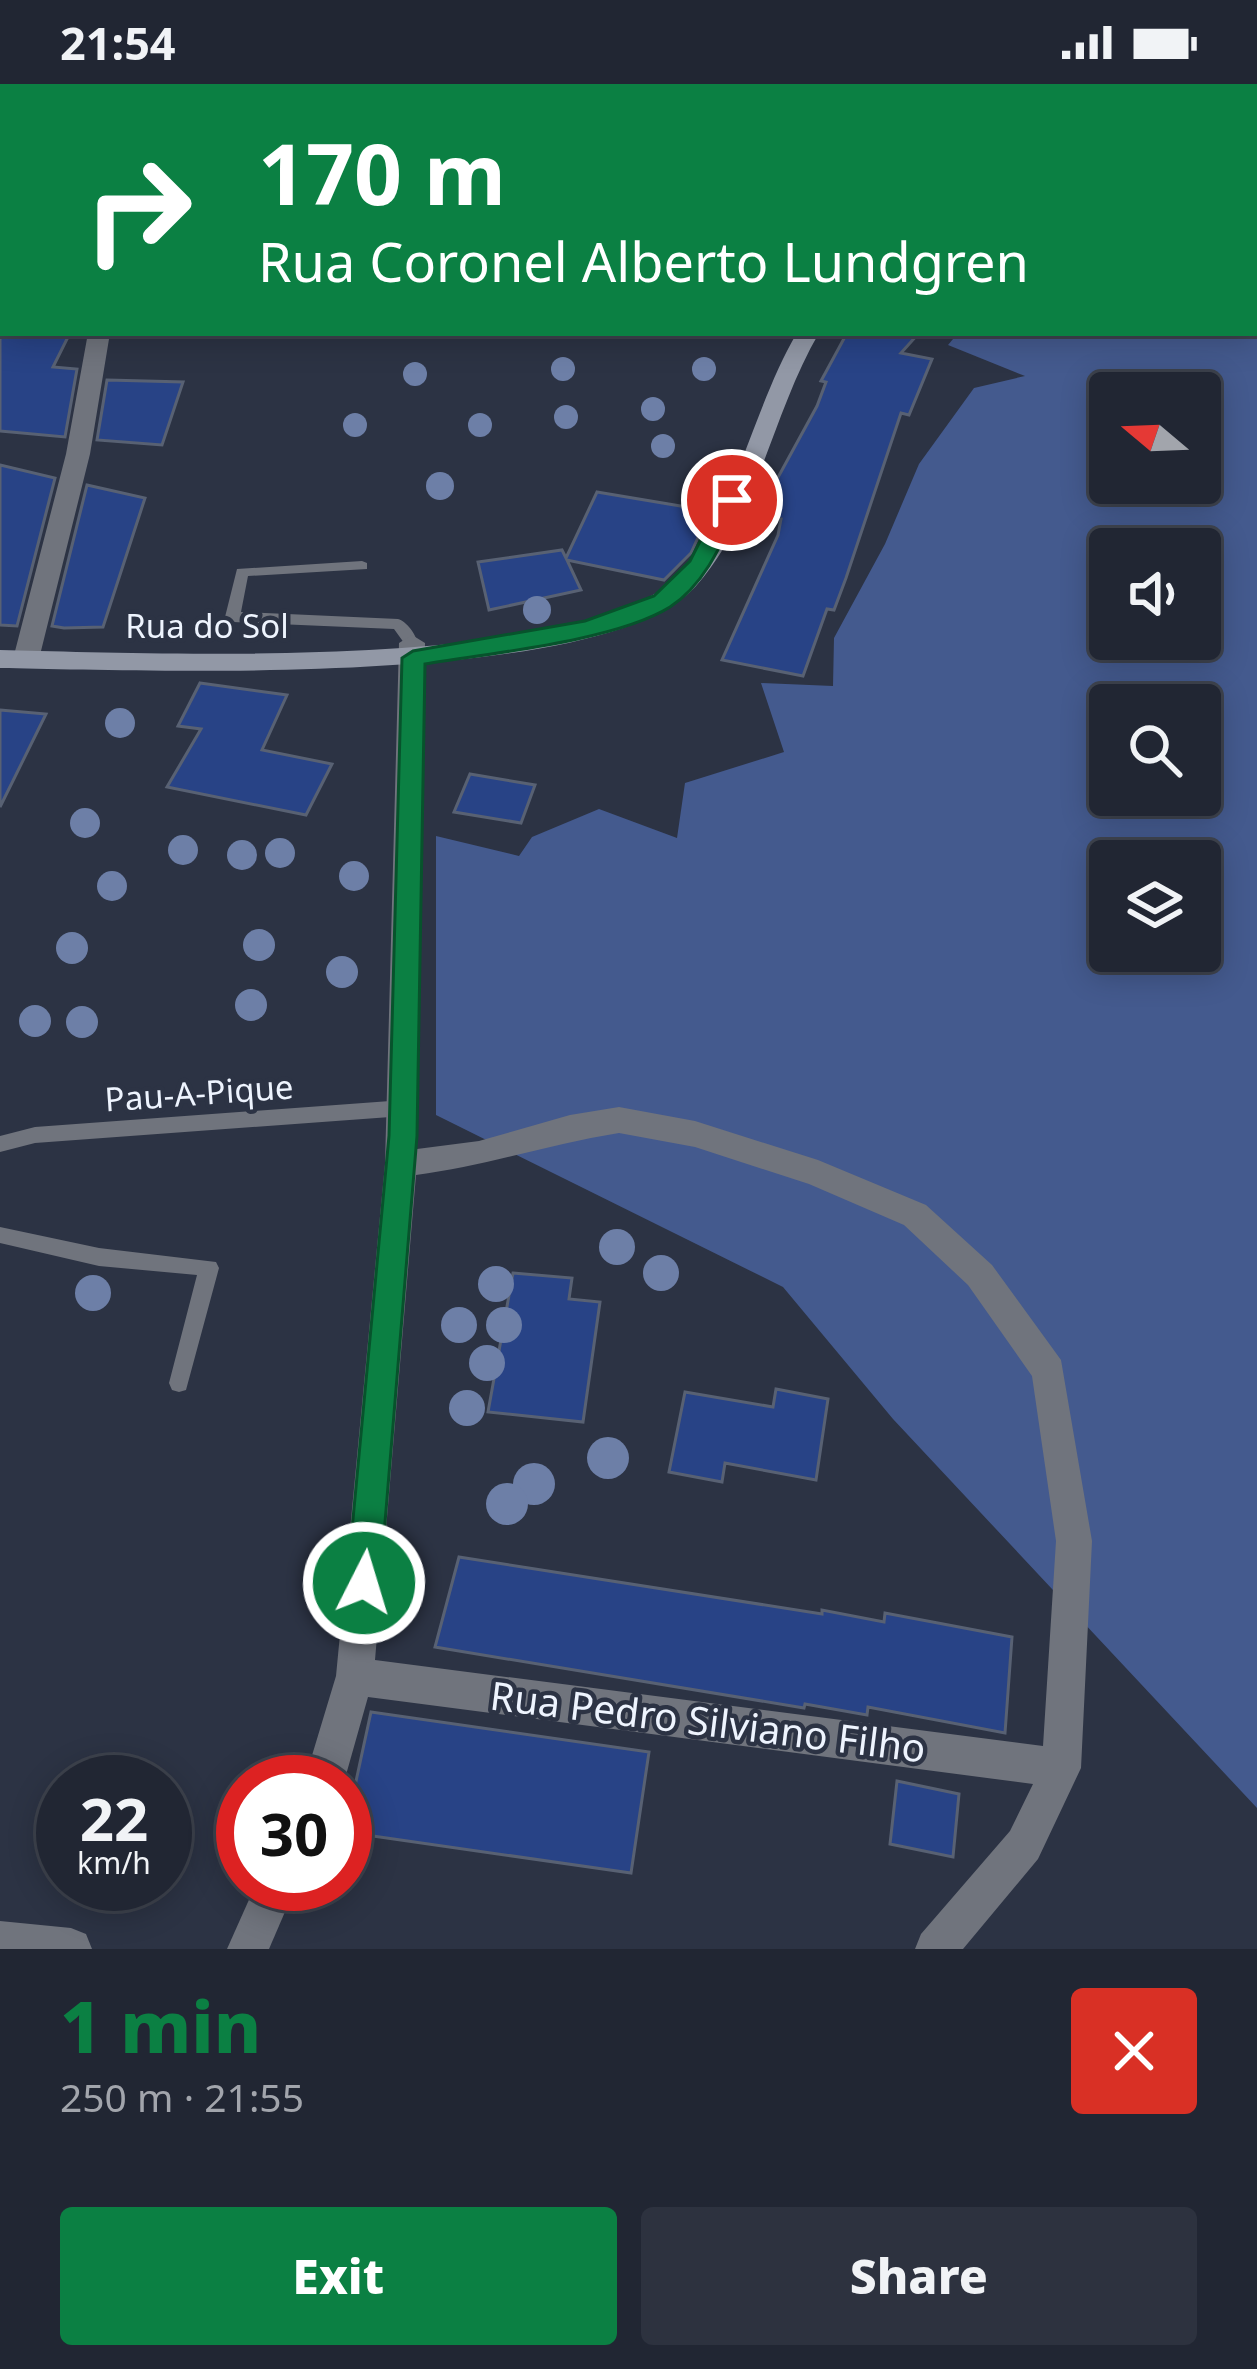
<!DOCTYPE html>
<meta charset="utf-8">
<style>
:root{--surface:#212633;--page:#2d323f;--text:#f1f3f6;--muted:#a2a5ac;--line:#3e434e;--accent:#0b8043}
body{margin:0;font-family:"Noto Sans",sans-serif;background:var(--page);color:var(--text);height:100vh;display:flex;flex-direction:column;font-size:45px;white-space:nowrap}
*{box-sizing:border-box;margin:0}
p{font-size:39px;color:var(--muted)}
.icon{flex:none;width:66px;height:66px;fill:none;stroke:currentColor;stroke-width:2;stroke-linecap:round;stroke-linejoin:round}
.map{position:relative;height:1865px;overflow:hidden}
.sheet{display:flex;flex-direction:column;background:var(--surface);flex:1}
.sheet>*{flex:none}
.hud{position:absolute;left:0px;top:0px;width:1257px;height:252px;box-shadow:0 6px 30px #0003,0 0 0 3px var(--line);background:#0b8043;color:#fff;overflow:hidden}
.needle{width:78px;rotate:289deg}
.tools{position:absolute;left:1089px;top:288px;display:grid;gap:24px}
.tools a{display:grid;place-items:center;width:132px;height:132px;border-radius:12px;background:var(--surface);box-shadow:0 6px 30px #0003,0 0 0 3px var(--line);font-size:60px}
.speed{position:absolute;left:36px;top:1671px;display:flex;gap:24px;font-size:60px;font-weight:700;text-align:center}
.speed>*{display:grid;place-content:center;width:156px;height:156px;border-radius:50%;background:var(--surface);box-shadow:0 6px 30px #0003,0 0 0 3px var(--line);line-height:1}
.speed small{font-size:30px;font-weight:400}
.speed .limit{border:18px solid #d22;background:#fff;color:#111}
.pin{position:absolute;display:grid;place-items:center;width:102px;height:102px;color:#fff;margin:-51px;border:6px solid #fff;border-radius:50%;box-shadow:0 3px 12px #0007}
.me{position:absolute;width:132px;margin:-66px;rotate:5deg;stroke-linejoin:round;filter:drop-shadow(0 0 9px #0008)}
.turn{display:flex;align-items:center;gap:42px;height:252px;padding:0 60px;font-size:54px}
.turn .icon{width:156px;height:156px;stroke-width:2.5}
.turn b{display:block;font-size:84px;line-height:102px}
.round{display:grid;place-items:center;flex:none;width:126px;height:126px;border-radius:12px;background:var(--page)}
.headline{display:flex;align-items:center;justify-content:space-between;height:204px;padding:0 60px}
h1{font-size:72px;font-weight:800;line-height:90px;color:var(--accent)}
.button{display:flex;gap:24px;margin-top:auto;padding:24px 60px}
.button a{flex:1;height:138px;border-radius:12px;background:var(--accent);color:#fff;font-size:48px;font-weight:800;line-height:138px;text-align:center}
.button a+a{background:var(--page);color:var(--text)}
.status{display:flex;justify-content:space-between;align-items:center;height:84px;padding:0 60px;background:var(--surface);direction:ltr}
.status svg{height:33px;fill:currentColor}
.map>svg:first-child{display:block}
.green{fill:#445a8e;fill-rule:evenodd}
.building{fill:#284386;stroke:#586173;stroke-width:3}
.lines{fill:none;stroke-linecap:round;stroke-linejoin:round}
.service{fill:#70747d;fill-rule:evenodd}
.minor{fill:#70747d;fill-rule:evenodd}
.tertiary{fill:#70747d;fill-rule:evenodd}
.secondary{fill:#9298a6;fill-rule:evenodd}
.tree{fill:#6d7fa7}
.route{fill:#0b8043;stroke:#07532c;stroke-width:3}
.labels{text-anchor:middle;stroke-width:9;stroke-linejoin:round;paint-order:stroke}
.street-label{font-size:33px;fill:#eef4fe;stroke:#2c3344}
.near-street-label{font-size:39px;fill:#eef4fe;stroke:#2c3344}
</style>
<div class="status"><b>21:54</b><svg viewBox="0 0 49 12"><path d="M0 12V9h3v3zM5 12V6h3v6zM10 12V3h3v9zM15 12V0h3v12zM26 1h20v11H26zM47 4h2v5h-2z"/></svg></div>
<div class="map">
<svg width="1257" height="1865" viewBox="0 0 1257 1865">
<rect width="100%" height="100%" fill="#2c3344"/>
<path class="green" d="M 1257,90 L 1257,1724 L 893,1335 L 783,1203 L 436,1031 L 436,752 L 519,772 L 532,753 L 599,725 L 677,754 L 685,699 L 784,668 L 761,599 L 833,602 L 834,554 L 885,460 L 919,380 L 974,304 L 1025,292 L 948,261 L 958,249 L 1254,249 ZM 1110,309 L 1200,309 L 1200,399 L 1110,399 ZM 1110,465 L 1200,465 L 1200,555 L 1110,555 ZM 1110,621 L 1200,621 L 1200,711 L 1110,711 ZM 1110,777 L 1200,777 L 1200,867 L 1110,867 Z"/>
<g class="building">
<path d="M 0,249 L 70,249 L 53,283 L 77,285 L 65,353 L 0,347 Z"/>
<path d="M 847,249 L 919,249 L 901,269 L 932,275 L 909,331 L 901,329 L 846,494 L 834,526 L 827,525 L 803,592 L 722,576 L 778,451 L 781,435 L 758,430 L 817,322 L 826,298 L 821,297 Z"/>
<path d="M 107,296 L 183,298 L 162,361 L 97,356 Z"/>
<path d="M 0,381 L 55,394 L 17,542 L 0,541 Z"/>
<path d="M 87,401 L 145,414 L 103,543 L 64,544 L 52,542 Z"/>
<path d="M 597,408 L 710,427 L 691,469 L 664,496 L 567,476 L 581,506 L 489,526 L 478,478 L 562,466 L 566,474 Z"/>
<path d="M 200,599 L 287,611 L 262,666 L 332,680 L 306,731 L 167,703 L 201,645 L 178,642 Z"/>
<path d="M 0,626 L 46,630 L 0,723 Z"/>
<path d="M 470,690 L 535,701 L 521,739 L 454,728 Z"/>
<path d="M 513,1189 L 572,1194 L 569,1215 L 600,1218 L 583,1338 L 488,1328 Z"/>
<path d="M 776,1305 L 828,1315 L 816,1396 L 725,1379 L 722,1398 L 669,1388 L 685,1308 L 773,1323 Z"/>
<path d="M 459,1473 L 822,1530 L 822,1526 L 884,1538 L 885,1529 L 1012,1553 L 1005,1649 L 868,1623 L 867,1631 L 805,1620 L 804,1624 L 435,1563 Z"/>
<path d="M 371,1628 L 649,1668 L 631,1789 L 345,1748 Z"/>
<path d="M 897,1697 L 959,1710 L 953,1773 L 890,1760 Z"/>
</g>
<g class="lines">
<g class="service">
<path d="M 507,0 L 519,0 L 517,3 L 505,3 Z"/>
<path d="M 362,477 L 367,479 L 367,485 L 248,492 L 241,528 L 398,535 C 407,537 420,555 417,563 L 407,563 L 394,545 L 233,538 L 225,533 L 237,485 Z"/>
<path d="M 404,1016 L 411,1019 L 413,1024 L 411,1029 L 404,1032 L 35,1059 L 0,1068 L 0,1052 L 35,1043 Z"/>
<path d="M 0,1143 L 99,1164 L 216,1178 L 219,1184 L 186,1306 L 179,1308 L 172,1306 L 169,1299 L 197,1191 L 99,1182 L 0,1159 Z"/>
</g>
<g class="minor">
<path d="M 3,0 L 32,0 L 33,2 L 3,6 Z"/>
<path d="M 3,125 L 3,166 L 0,167 L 0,126 Z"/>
<path d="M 412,551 L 425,559 L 417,1065 L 479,1057 L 570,1031 L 619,1023 L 695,1037 L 818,1076 L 926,1121 L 992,1181 L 1061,1276 L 1092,1457 L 1081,1684 L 1038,1775 L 963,1865 L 915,1865 L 921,1850 L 1010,1747 L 1033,1700 L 368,1613 L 344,1698 L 304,1698 L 336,1592 L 385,1080 L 399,559 ZM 619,1049 L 695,1063 L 809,1100 L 904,1141 L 968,1201 L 1032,1292 L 1056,1457 L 1043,1662 L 375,1576 L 416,1091 C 485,1082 550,1060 619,1049 Z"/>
<path d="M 256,1800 L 297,1800 L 269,1865 L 227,1865 Z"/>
<path d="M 0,1837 L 71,1844 L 86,1850 L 92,1865 L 0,1865 Z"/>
</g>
<path class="tertiary" d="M 88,249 L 110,249 L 90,370 L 39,575 L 26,584 L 13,575 L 66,370 Z"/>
<g class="secondary">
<rect x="1254" y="18" width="3" height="12"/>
<path d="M 797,249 L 819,249 C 772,329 758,432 696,502 C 604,606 140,586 0,584 L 0,566 C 140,569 582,589 677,493 C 732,437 754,320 797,249 Z"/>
</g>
</g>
<g class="tree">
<circle cx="563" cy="285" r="12"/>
<circle cx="704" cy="285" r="12"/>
<circle cx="415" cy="290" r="12"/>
<circle cx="653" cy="325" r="12"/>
<circle cx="566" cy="333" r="12"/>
<circle cx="355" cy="341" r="12"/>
<circle cx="480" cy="341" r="12"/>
<circle cx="663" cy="362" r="12"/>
<circle cx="440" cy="402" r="14"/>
<circle cx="537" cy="526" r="14"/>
<circle cx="120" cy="639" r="15"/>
<circle cx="85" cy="739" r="15"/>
<circle cx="183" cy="766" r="15"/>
<circle cx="280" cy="769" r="15"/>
<circle cx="242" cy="771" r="15"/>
<circle cx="354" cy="792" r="15"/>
<circle cx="112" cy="802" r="15"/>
<circle cx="259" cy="861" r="16"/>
<circle cx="72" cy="864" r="16"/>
<circle cx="342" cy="888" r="16"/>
<circle cx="251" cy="921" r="16"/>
<circle cx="35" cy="937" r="16"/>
<circle cx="82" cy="938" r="16"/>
<circle cx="617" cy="1163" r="18"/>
<circle cx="661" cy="1189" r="18"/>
<circle cx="496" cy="1200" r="18"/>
<circle cx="93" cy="1209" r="18"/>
<circle cx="459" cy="1241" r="18"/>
<circle cx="504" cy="1241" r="18"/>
<circle cx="487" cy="1279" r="18"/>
<circle cx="467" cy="1324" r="18"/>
<circle cx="608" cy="1374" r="21"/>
<circle cx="534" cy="1400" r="21"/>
<circle cx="507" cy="1420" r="21"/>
</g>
<path class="route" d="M 732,409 L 742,416 C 724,454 707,499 670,523 C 615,557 491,569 425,580 L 417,1052 L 380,1499 L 376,1511 L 364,1516 L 352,1511 L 347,1499 L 389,1052 L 402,574 L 413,567 L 585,537 L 654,512 L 690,477 L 721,416 Z"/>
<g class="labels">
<g class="street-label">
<text x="207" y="554">Rua do Sol</text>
<text transform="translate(199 1009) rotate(-4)" y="12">Pau-A-Pique</text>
</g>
<g class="near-street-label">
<text transform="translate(708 1638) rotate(7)" y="14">Rua Pedro Silviano Filho</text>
</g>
</g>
</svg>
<div class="tools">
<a><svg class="needle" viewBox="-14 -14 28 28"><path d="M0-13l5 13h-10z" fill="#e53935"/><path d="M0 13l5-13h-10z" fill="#a2a5ac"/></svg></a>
<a><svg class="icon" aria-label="sound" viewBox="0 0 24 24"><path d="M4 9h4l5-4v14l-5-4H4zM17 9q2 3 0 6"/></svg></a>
<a><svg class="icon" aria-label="search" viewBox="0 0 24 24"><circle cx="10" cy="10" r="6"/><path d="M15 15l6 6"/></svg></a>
<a><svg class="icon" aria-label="layers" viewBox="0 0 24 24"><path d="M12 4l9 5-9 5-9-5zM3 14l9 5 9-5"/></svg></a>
</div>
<div class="speed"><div>22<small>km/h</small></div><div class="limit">30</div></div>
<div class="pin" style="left:732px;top:416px;background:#d93025"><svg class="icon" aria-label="arrive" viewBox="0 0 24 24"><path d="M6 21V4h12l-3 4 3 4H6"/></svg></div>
<svg class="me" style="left:364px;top:1499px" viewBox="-20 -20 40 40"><circle r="17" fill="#0b8043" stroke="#fff" stroke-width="3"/><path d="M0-11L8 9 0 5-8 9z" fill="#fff"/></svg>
<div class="hud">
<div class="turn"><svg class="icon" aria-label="right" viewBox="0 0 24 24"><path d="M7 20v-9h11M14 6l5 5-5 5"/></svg><div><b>170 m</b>Rua Coronel Alberto Lundgren</div></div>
</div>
</div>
<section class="sheet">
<div class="headline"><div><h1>1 min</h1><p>250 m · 21:55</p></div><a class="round" style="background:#d93025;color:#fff"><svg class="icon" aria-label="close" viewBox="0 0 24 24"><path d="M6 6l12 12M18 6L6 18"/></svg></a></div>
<div class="button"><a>Exit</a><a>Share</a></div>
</section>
